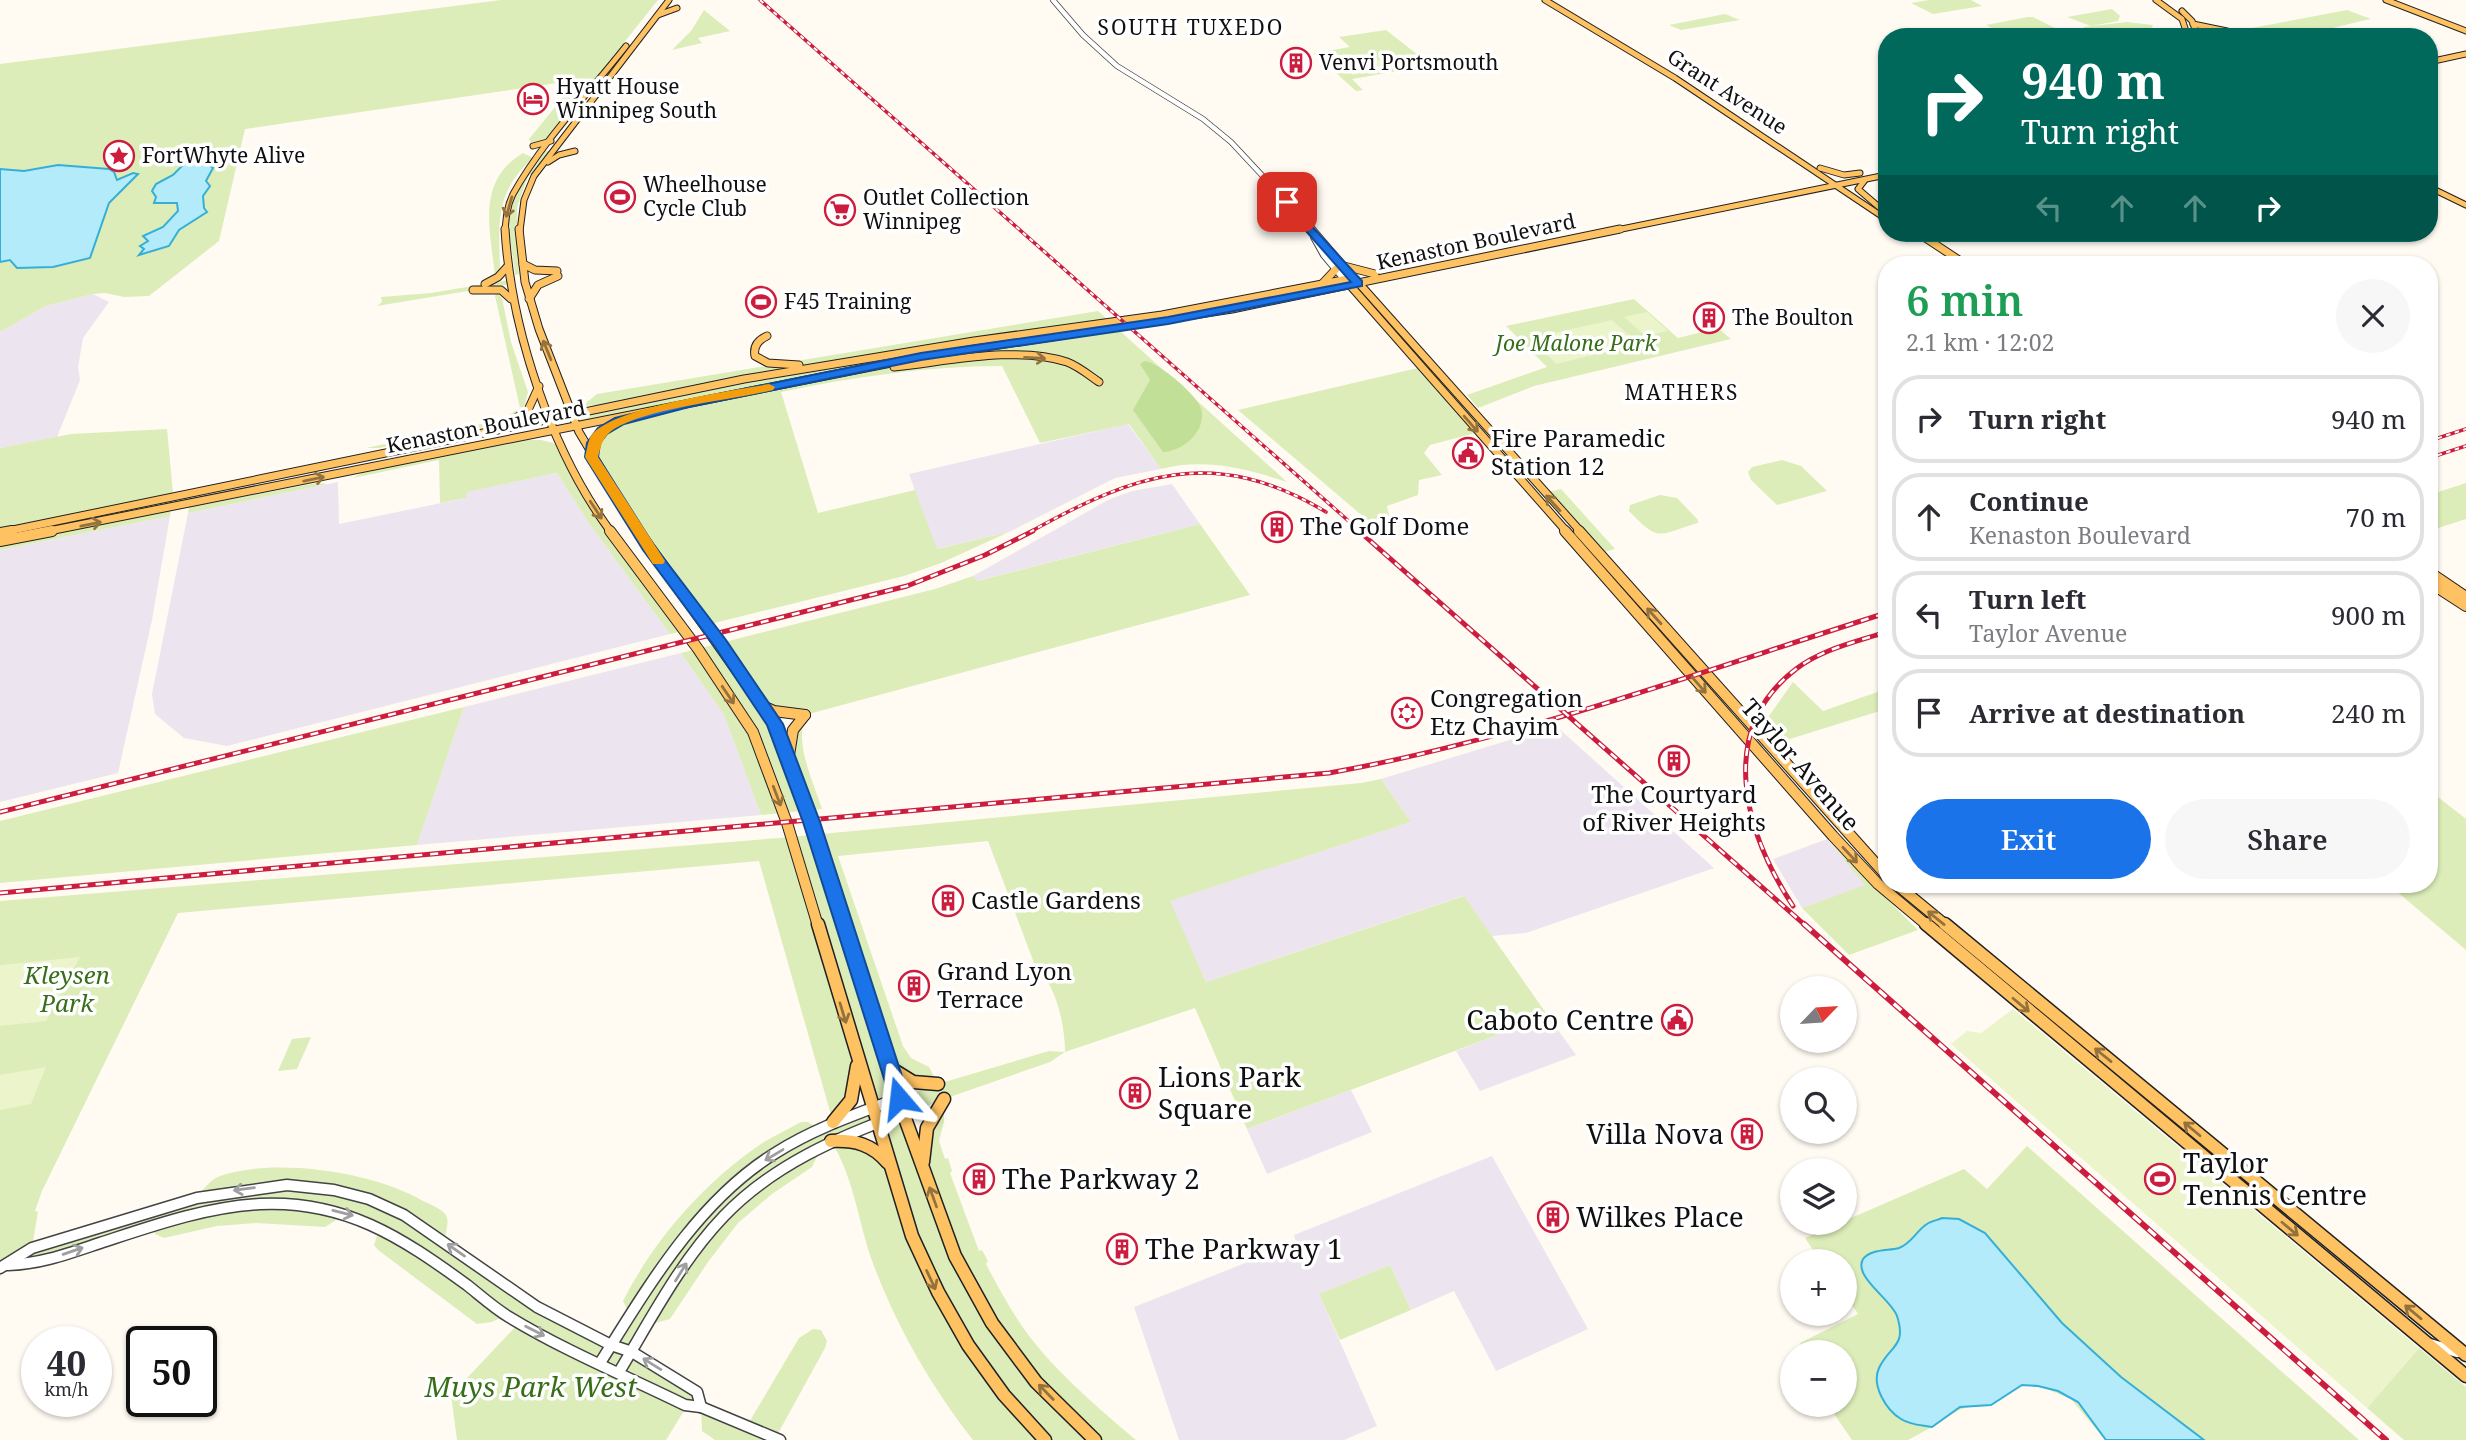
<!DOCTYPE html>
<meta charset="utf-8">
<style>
:root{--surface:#fff;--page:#f7f7f7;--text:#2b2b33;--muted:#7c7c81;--line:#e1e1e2;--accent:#1a73e8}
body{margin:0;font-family:"Noto Serif",serif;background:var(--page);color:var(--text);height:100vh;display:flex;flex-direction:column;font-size:26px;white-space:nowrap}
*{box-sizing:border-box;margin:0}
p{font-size:23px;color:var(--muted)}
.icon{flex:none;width:38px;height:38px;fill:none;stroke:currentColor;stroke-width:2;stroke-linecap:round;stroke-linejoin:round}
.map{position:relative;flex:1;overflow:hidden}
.sheet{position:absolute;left:1878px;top:256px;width:560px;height:637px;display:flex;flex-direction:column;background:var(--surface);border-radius:28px;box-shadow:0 2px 5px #0004}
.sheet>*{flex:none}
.hud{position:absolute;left:1878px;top:28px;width:560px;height:214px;border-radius:28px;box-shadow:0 2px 5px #0004;background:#00695c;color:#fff;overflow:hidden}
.needle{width:46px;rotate:65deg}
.buttons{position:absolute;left:1780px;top:976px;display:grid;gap:14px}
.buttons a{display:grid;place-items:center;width:77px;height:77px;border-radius:50%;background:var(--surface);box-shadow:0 2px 5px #0004;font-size:35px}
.speed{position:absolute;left:21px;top:1326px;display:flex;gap:14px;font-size:35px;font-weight:700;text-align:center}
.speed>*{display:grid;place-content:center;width:91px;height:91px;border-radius:50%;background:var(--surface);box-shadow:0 2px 5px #0004;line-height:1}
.speed small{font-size:18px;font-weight:400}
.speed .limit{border:4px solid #111;border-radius:10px;background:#fff;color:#111}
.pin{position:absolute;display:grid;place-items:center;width:60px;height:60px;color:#fff;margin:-30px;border-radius:14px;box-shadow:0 4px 10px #0006}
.me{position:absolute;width:77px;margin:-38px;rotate:343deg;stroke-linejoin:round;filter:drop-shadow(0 0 5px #0008)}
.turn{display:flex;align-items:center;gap:24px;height:147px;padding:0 28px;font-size:32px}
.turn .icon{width:91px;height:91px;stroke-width:2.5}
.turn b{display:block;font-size:49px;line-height:60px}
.lanes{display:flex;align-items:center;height:66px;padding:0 28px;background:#0003;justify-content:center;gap:35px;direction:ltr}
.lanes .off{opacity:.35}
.round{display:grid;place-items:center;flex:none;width:74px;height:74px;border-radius:37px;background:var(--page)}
.headline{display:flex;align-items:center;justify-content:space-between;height:119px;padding:0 28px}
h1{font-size:42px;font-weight:600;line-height:52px;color:#1e9e55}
.action{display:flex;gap:14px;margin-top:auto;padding:14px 28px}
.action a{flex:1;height:80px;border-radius:42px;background:var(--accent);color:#fff;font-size:28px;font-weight:600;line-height:80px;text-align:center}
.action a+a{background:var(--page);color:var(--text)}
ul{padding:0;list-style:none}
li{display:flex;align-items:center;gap:21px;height:88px;margin:0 14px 10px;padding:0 14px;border:4px solid var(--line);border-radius:28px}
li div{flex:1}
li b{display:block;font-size:26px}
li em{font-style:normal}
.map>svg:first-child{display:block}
.industrial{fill:#ece4ef}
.green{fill:#dcedb9;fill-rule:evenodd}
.forest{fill:#c2df97}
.pitch{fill:#ecf4cb}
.water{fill:#b4ebfa;stroke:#35afd7;stroke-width:2}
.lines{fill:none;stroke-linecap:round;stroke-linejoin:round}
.minor-far2-casing{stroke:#434343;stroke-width:6}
.minor-far1-casing{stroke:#434343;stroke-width:8}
.minor-casing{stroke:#434343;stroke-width:13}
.major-far3-casing{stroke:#212121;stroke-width:7}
.major-far2-casing{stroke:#212121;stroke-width:9}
.major-far1-casing{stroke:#212121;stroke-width:12}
.major-casing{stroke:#212121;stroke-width:15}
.minor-far2{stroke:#fff;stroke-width:4.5}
.minor-far1{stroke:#fff;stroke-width:6}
.minor{stroke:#fff;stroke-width:10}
.major-far3{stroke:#ffc263;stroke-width:5}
.major-far2{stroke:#ffc263;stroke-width:7}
.major-far1{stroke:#ffc263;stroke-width:10}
.major{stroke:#ffc263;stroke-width:12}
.rail-far2-casing{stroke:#cc1d3f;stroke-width:3.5}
.rail-far1-casing{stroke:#cc1d3f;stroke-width:5}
.rail-casing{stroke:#cc1d3f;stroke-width:6}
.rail-far2{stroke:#fff;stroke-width:2;stroke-dasharray:4.5;stroke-linecap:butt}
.rail-far1{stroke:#fff;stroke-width:2.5;stroke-dasharray:8;stroke-linecap:butt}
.rail{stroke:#fff;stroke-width:3.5;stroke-dasharray:10;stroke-linecap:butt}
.oneway{stroke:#93723e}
.oneway2{stroke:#9f9f9f}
.route{fill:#1a73e8;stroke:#114b97;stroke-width:2}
.slow{fill:#f59e0b}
.labels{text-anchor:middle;stroke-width:7;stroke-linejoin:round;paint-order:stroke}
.far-neighbourhood-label{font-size:21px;letter-spacing:2px;fill:#101010;stroke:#fff}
.far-poi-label{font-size:21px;fill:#101010;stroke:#fff;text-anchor:start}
.far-street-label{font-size:21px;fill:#101010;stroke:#fff}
.far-park-label{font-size:21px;font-style:italic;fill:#386e1a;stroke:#fff}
.poi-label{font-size:24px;fill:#101010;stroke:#fff;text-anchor:start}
.street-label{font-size:24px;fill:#101010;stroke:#fff}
.park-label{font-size:24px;font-style:italic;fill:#386e1a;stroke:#fff}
.near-poi-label{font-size:28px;fill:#101010;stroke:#fff;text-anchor:start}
.near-park-label{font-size:28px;font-style:italic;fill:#386e1a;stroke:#fff}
</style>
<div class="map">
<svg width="2466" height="1440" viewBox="0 0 2466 1440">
<rect width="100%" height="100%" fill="#fffbf3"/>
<g class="industrial">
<path d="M 93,294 L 109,302 L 83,338 L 78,367 L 80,380 L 57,437 L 0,448 L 0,332 L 46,306 Z"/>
<path d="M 1128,424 L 1161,469 L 1115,478 L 1009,532 L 936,549 L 909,474 Z"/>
<path d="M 557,473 L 588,522 L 670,634 L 227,746 L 184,738 L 155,714 L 152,694 L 188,513 L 338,482 L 339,524 L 466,498 L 466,492 Z"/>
<path d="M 1172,484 L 1200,524 L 976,581 L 973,576 L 1110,499 L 1132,491 Z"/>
<path d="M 170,516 L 152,620 L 118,773 L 0,802 L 0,550 Z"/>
<path d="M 681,653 L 724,715 L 761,815 L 417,845 L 464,707 Z"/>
<path d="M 1556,726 L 1714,868 L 1526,933 L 1492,936 L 1463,896 L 1206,982 L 1169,901 L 1411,822 L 1381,779 Z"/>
<path d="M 1827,839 L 1866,885 L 1802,908 L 1773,859 Z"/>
<path d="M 1548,1016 L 1576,1055 L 1480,1091 L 1456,1051 Z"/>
<path d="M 1351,1090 L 1372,1132 L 1267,1174 L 1247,1129 Z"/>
<path d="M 1492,1156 L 1588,1329 L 1496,1371 L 1454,1291 L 1411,1310 L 1390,1265 L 1319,1294 L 1377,1426 L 1344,1440 L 1179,1440 L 1134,1307 L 1296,1243 L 1294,1235 Z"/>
</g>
<g class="green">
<path d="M 501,0 L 658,0 L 545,141 L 532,145 L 529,139 L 577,80 L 245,129 L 219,241 L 149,296 L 124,297 L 105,293 L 93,294 L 46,306 L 0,332 L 0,64 Z"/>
<path d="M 1929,0 L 1971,0 L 1982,6 L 1933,14 L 1911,3 Z"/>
<path d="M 2112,9 L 2120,16 L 2118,21 L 2091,26 L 2067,17 Z"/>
<path d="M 704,10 L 730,31 L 698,38 L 702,43 L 672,50 L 691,31 Z"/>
<path d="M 2347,10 L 2371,19 C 2330,27 2276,48 2236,31 Z"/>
<path d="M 1725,14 L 1740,20 L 1681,30 L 1669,25 Z"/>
<path d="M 2028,17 L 2033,17 L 2073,37 L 2009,37 L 1986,25 Z"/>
<path d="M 2127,22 L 2153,25 L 2151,29 L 2131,33 L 2137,37 L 2076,36 L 2084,27 Z"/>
<path d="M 1386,30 L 1418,55 L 1397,58 L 1410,69 L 1352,79 L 1363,90 L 1356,91 L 1314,53 L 1350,47 L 1339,37 Z"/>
<path d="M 543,151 L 554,151 L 539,169 L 528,176 L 517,207 L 519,274 L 515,275 C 514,260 509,239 509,225 C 509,198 528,173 543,151 Z"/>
<path d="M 523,153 L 533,158 C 494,193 499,223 500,271 L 495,275 C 490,230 476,181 523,153 Z"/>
<path d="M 509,280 L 510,284 L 377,306 L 382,302 L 381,297 L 431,293 Z"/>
<path d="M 497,292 L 502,298 L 511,342 L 528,392 L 524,408 L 499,424 L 379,448 L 366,448 L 501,420 L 520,408 L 495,296 Z"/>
<path d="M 1634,299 L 1678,338 L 1718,328 L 1731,339 L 1534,386 L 1478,408 L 1467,395 L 1547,367 L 1506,326 Z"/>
<path d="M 1098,311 L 1287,482 C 1244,468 1205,458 1161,469 L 1129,424 L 1040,443 L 1002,366 C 927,366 854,377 781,392 L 818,513 L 915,490 L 937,549 L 1009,532 L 941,563 L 904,576 L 706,625 L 592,457 L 596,437 L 618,424 L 641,418 L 793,386 L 577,427 L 572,414 L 618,404 L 582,406 L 597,394 Z"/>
<path d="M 1422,367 L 1479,432 L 1430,445 L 1424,453 L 1442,475 L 1419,480 L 1418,495 L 1387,506 L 1391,525 L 1379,530 L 1238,410 Z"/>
<path d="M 167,429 L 173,493 L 0,532 L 0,448 L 71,434 Z"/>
<path d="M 511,440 L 541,440 L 553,443 L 563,450 L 594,509 L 684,631 L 670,634 L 588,522 L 557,473 L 467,492 L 466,498 L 440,503 L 439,460 L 353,478 L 362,473 Z"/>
<path d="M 1782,460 L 1801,466 L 1827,491 L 1777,505 L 1751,480 L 1748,472 L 1752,467 Z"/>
<path d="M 316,483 L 328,484 L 188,513 L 189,507 Z"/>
<path d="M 2466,483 L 2466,519 L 2429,531 L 2429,495 Z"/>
<path d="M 1561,489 L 1615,549 L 1598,554 L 1544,493 Z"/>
<path d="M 1660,495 L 1677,498 L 1698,520 L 1698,523 C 1657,535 1660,543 1629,511 L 1630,505 Z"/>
<path d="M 171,508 L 170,516 L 0,550 L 0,543 Z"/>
<path d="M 1200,524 L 1250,595 L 805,715 C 795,746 812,778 822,809 L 761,815 L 724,715 L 681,653 L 935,589 L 973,576 L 977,581 ZM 766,707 L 804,715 L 790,744 L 788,757 Z"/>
<path d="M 1793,682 L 1823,711 L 1886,689 L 1886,709 L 1777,743 L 1762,726 Z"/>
<path d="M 464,707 L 417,845 L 0,883 L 0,821 Z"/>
<path d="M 1381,779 L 1411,822 L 1170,901 L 1206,982 L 1464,896 L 1548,1016 L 1247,1129 L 1195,1008 L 1065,1052 L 1050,1062 L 944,1099 L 944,1122 L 939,1141 L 945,1159 L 948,1158 L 952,1171 L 950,1173 L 979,1251 L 982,1250 L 988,1261 L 986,1264 C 996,1283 1006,1302 1018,1320 C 1047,1365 1096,1406 1136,1440 L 973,1440 C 930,1385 895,1324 871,1258 C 858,1219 853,1176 831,1141 L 822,1146 L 812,1167 L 772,1194 L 738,1223 L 708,1262 L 670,1319 L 648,1325 L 632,1351 L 697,1392 L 701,1407 L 748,1424 L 799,1338 L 813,1329 L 821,1330 L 827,1341 L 825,1348 L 776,1437 L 780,1440 L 715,1440 L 702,1431 L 701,1407 L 687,1406 L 666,1440 L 457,1440 L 451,1395 L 519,1323 L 506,1315 L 492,1322 L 477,1324 L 378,1250 L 374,1245 L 380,1226 L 347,1213 L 325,1227 L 256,1223 L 217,1226 L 164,1238 L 155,1234 L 152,1226 L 8,1265 L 0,1277 L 0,901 L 779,838 L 1361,783 ZM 988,841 L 1034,963 C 1038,973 1045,978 1050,986 C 1060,1005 1065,1032 1065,1052 L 1049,1051 L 938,1084 L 929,1067 L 911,1058 L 903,1046 L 838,856 ZM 759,861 L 833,1122 L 819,1129 L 808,1122 L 801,1122 C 787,1130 771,1137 758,1146 C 702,1185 654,1240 623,1301 L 631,1317 L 611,1345 L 500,1281 L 444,1241 C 445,1234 450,1222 446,1215 C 442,1209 430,1204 423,1201 C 374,1172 275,1157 220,1176 C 210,1180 203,1189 197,1198 L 32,1247 L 38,1212 L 35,1211 L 42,1191 L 178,913 ZM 858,1064 L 872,1107 L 843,1113 ZM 890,1067 L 935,1085 L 899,1098 ZM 899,1098 L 904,1113 L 878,1122 L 873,1108 ZM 942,1100 L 933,1110 L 923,1170 L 904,1114 ZM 878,1122 L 890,1167 L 878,1150 L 834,1140 Z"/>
<path d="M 2429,790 L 2466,819 L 2466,950 L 2388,884 L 2429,884 Z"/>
<path d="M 1832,845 L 1918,930 L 1849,955 L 1802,908 L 1865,885 Z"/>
<path d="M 311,1037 L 297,1069 L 278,1071 L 292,1039 Z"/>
<path d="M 2027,1146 L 2359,1440 L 2105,1440 L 2071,1399 L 2042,1387 L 2024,1385 L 1992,1400 L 1959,1410 L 1943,1420 L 1916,1424 L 1932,1427 L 1908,1440 L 1852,1440 L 1828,1405 L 1844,1405 L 1844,1353 L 1806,1353 L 1800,1343 L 1858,1314 L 1845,1295 L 1844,1262 L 1821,1262 L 1805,1238 L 1964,1169 L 1987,1189 Z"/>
<path d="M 1390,1265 L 1411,1310 L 1340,1340 L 1319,1294 Z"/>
<path d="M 2419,1348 L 2466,1387 L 2466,1440 L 2404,1440 L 2367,1408 Z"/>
</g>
<path class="forest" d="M 1145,361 C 1158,362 1201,397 1202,412 C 1204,434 1182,451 1163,452 L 1133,410 L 1150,380 L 1140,364 Z"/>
<g class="pitch">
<path d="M 1382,59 L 1393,68 L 1353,75 L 1342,65 Z"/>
<path d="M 1647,312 L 1668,331 L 1645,336 L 1624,317 Z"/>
<path d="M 1612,320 L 1639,344 L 1556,364 L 1531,338 Z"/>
<path d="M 80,957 L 46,1021 L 0,1026 L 0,965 Z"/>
<path d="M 2013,1009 L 2419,1348 L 2367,1408 L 1951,1044 L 1967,1031 L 1981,1033 Z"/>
<path d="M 46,1067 L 31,1104 L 0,1110 L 0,1075 Z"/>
</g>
<g class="water">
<path d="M 201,145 L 212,148 L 206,162 L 213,168 L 206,181 L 210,186 L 203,196 L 204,208 L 207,212 L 179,230 L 169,246 L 139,255 L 144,249 L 140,246 L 148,241 L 143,236 L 163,227 L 178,211 L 177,203 L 154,203 L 156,197 L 152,191 L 156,184 L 173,175 L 185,163 L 186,156 L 181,151 Z"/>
<path d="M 58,165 L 109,169 L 114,172 L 117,180 L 133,173 L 138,174 L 109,203 L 90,258 L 53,267 L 17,268 L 10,260 L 0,262 L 0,169 L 24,171 Z"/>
<path d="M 1942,1218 L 1959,1219 L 1985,1233 L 2062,1323 L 2121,1377 L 2204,1440 L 2106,1440 L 2078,1402 L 2058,1391 L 2038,1386 L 2022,1385 L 1991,1405 L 1960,1407 L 1932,1427 C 1921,1425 1910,1425 1901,1419 C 1886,1410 1871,1385 1879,1368 C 1890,1345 1907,1347 1897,1316 C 1891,1299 1853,1277 1863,1259 C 1870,1249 1888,1251 1899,1248 C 1912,1243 1916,1231 1927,1224 C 1931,1221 1938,1220 1942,1218 Z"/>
</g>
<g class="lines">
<g class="minor-far2-casing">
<path id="minor-far2" d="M 1053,0 L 1083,35 L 1117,66 L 1203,119 L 1231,142 L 1314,231"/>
</g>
<g class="minor-far1-casing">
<g id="minor-far1">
<path d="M 1312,229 L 1354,278"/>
<path d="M 1314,237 L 1324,255 L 1345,280"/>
</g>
</g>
<g class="minor-casing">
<g id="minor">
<path d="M 8,1265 C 41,1264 70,1253 100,1243 C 152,1226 205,1207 260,1204 C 345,1200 401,1237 467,1285 C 481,1296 494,1308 509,1317 C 565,1351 626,1376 685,1405 L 701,1407 L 780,1440"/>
<path d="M 0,1268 L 32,1248 L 197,1198 L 287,1185 L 334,1190 L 369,1199 L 404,1215 L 537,1307 L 611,1345 L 632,1352 L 697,1392 L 701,1407"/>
<path d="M 2430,1344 L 2457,1352"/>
<path d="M 600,1363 C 648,1287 698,1200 777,1152 C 815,1128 857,1114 899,1098"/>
<path d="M 619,1372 C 651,1319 680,1262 724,1216 C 773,1165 838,1137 904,1113"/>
</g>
</g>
<g class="major-far3-casing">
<g id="major-far3">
<path d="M 1545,0 L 1675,78 L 1886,219"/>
<path d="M 2156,0 L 2182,19 L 2188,37"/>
<path d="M 2386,0 L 2466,31"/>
<path d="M 2182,11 L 2192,21 L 2198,37"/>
<path d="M 658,15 L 677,8"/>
<path d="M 2193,24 L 2227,31"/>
<path d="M 2429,62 L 2466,54"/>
<path d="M 533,146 L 551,141"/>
<path d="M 548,162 L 559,155 L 575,151"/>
<path d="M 1820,168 L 1844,175 L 1860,173"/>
<path d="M 1865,180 L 1858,189 L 1879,207"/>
<path d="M 2429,187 L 2466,205"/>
<path d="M 505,231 C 506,218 507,206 513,194 C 542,142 589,93 626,46"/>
<path d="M 520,231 L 524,200 L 534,176 L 669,0"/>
<path d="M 1612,231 L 1886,175"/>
</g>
</g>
<g class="major-far2-casing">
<g id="major-far2">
<path d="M 505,229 C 511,330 551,451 611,532"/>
<path d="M 519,229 L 525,282 L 539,329 L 579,432 L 639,532"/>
<path d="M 1918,233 L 1965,264"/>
<path d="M 523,264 L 535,270 L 557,271"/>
<path d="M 1344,266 L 1375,274"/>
<path d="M 1356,280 L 1581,532"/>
<path d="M 1348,283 L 1567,532"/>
<path d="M 485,284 L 498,277 L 508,266"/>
<path d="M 1322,284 L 1336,269"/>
<path d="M 473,290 L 501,290 L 511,299"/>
<path d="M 529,299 L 538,285 L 558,276"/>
<path d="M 767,336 C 758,340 753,346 755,356 L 768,363 L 799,365"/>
<path d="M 894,367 C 945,362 1017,345 1067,362 C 1078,366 1089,375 1099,382"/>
<path d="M 507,424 L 528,410 L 539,386"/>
<path d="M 592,456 L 596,437 L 616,423"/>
<path d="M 3,532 L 744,379 L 974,341 L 1162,315 L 1348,279"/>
<path d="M 44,532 L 921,357 L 1232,309 L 1620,229"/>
</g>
</g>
<g class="major-far1-casing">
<g id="major-far1">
<path d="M 610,531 L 698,649 L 753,732 L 787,823 L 818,926"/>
<path d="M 638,531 L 775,724 L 811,822 L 844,926"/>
<path d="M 1565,531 L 1833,836 L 1878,884 L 1928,926"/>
<path d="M 1579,531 L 1886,875"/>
<path d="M 0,533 L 12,531"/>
<path d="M 0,541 L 52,531"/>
<path d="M 2429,572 L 2466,597"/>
<path d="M 2429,582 L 2466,606"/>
<path d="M 765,707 L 774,711 L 805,715"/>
<path d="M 789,755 L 793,730 L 805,715"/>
<path d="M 1896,884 L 1947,926"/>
</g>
</g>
<g class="major-casing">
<g id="major">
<path d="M 818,924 L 912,1236 L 938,1292 L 968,1345 L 1004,1395 L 1045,1440"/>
<path d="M 843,924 L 906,1121 L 955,1256 L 992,1323 L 1036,1382 L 1095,1440"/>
<path d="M 1926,924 L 2466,1376"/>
<path d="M 1945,924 L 2466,1355"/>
<path d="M 892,1069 L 913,1082 L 938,1084"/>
<path d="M 833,1122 L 851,1100 L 857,1066"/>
<path d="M 831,1141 C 855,1140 872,1144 888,1163"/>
<path d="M 923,1162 L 927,1128 L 944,1099"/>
</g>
</g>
<use href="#minor-far2" class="minor-far2"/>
<use href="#minor-far1" class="minor-far1"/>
<use href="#minor" class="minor"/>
<use href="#major-far3" class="major-far3"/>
<use href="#major-far2" class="major-far2"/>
<use href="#major-far1" class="major-far1"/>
<use href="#major" class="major"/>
<g class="rail-far2-casing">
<g id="rail-far2">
<path d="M 760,0 L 1361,532"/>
<path d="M 2429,441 L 2466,429"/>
<path d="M 2429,458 L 2466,446"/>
<path d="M 1030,532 C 1136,473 1214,445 1326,512"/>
</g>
</g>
<g class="rail-far1-casing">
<g id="rail-far1">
<path d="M 1359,531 L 1806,926"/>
<path d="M 0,812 L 907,586 L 985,555 L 1033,531"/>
<path d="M 0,893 L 1329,773 C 1519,739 1702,671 1886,613"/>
<path d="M 1793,906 C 1745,833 1715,731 1796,669 C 1822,649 1856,642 1886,632"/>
</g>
</g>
<g class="rail-casing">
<path id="rail" d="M 1804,924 L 2386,1440"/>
</g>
<use href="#rail-far2" class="rail-far2"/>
<use href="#rail-far1" class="rail-far1"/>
<use href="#rail" class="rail"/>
</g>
<defs><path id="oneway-shaft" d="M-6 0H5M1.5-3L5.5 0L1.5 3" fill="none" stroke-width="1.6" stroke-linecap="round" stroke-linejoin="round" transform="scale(1.75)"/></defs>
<g class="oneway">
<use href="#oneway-shaft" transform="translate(509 207) rotate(106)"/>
<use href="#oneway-shaft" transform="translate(547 350) rotate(-112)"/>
<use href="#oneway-shaft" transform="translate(1035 358) rotate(3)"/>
<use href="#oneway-shaft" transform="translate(1471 424) rotate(49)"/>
<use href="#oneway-shaft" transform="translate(314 479) rotate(-12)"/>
<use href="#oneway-shaft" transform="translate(1553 503) rotate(-132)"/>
<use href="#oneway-shaft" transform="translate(596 510) rotate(57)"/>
<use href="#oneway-shaft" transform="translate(91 524) rotate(-11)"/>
<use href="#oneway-shaft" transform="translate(1654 616) rotate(-132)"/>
<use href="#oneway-shaft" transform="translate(1699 685) rotate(49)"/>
<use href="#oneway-shaft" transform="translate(728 695) rotate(56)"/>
<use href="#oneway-shaft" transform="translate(777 796) rotate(69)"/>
<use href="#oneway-shaft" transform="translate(1850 855) rotate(47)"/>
<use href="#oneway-shaft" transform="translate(1936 918) rotate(-141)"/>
<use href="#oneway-shaft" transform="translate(2021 1005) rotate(40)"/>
<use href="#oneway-shaft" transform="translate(843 1013) rotate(73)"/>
<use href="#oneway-shaft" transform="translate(2103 1055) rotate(-141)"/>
<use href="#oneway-shaft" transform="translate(2192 1129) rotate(-140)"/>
<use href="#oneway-shaft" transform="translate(933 1197) rotate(-110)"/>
<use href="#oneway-shaft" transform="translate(2290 1229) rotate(40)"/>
<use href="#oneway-shaft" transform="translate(931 1280) rotate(65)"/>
<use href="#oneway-shaft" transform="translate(2413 1312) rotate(-140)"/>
<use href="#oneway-shaft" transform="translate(1046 1392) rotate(-134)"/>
</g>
<g class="oneway2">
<use href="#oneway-shaft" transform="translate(774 1155) rotate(149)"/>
<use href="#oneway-shaft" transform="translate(244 1189) rotate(172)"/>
<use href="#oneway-shaft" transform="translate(343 1213) rotate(14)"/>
<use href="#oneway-shaft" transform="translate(456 1250) rotate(-145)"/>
<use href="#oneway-shaft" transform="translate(73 1251) rotate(-19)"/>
<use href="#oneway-shaft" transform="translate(681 1272) rotate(-58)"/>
<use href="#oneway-shaft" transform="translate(535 1331) rotate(27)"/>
<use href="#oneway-shaft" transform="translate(652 1364) rotate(-148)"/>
</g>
<path class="route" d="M 1287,199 L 1362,281 L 1362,286 L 1168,324 L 921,360 L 689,407 L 624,424 L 607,434 L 600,443 L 598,457 L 653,544 L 726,640 L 783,724 L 820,822 L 909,1098 L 906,1104 L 899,1107 L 892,1104 L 803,822 L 767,725 L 715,647 L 643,550 L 585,457 L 587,443 L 598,428 L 615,418 L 689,400 L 921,353 L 1168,317 L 1351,282 L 1283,205 L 1283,200 Z"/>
<path class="slow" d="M 769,384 L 775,387 L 773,390 C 731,400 648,408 614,429 C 603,436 601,445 598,457 L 665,561 L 663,564 L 653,564 L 585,457 C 587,450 588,441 591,436 C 611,407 732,391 769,384 Z"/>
<defs>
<g id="building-ring" transform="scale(1.575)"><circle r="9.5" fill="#fff" stroke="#cc1d3f" stroke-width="1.5"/><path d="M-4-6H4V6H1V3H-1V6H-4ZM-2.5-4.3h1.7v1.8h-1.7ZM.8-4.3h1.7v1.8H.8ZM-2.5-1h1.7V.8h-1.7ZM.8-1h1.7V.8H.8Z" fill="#cc1d3f"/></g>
<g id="hotel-ring" transform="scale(1.575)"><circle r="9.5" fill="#fff" stroke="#cc1d3f" stroke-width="1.5"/><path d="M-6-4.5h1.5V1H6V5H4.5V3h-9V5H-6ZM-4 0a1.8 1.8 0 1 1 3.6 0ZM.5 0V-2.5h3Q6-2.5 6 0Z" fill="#cc1d3f"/></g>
<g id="sight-ring" transform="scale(1.575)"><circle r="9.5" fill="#fff" stroke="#cc1d3f" stroke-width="1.5"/><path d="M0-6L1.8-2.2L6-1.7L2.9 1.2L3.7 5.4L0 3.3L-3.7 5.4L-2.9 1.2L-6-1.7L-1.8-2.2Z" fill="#cc1d3f"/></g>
<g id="stadium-ring" transform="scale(1.575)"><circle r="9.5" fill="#fff" stroke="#cc1d3f" stroke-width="1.5"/><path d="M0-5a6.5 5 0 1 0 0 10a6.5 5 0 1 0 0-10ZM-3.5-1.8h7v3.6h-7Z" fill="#cc1d3f"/></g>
<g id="supermarket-ring" transform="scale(1.575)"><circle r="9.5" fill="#fff" stroke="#cc1d3f" stroke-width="1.5"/><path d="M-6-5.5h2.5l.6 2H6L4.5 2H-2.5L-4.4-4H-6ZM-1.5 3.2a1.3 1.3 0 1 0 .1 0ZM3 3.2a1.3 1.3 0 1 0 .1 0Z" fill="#cc1d3f"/></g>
<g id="civic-ring" transform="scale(1.575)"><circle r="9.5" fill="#fff" stroke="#cc1d3f" stroke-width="1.5"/><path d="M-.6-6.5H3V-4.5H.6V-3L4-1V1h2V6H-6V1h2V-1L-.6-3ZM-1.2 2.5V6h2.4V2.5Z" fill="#cc1d3f"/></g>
<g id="synagogue-ring" transform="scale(1.575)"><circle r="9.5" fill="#fff" stroke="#cc1d3f" stroke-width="1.5"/><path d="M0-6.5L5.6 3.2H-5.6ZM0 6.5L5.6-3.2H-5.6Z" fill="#cc1d3f"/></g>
</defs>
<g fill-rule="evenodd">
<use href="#building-ring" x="1296" y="63"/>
<use href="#hotel-ring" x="533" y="99"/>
<use href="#sight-ring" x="119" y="156"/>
<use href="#stadium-ring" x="620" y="197"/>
<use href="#supermarket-ring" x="840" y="210"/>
<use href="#stadium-ring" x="761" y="302"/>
<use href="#building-ring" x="1709" y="318"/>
<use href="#civic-ring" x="1468" y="453"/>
<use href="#building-ring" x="1277" y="527"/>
<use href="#synagogue-ring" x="1407" y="713"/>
<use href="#building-ring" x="1674" y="761"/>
<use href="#building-ring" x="948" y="901"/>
<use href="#building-ring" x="914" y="986"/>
<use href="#civic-ring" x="1677" y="1020"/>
<use href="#building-ring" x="1135" y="1093"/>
<use href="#building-ring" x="1747" y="1134"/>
<use href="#building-ring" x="979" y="1179"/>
<use href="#stadium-ring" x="2160" y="1179"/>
<use href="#building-ring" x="1553" y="1217"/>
<use href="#building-ring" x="1122" y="1249"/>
</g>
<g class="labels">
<g class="far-neighbourhood-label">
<text x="1191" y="35">SOUTH TUXEDO</text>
<text x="1682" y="400">MATHERS</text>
</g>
<g class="far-poi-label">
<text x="1319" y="70">Venvi Portsmouth</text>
<text x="556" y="94">Hyatt House<tspan x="556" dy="24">Winnipeg South</tspan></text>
<text x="142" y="163">FortWhyte Alive</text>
<text x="643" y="192">Wheelhouse<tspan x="643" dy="24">Cycle Club</tspan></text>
<text x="863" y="205">Outlet Collection<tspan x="863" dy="24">Winnipeg</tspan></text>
<text x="784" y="309">F45 Training</text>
<text x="1732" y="325">The Boulton</text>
</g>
<g class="far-street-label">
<text transform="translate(1727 92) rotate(33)" y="7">Grant Avenue</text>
<text transform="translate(1476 242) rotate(-12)" y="7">Kenaston Boulevard</text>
<text transform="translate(486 427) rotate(-11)" y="7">Kenaston Boulevard</text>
</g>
<g class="far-park-label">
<text x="1576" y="351">Joe Malone Park</text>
</g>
<g class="poi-label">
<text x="1491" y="447">Fire Paramedic<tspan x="1491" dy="28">Station 12</tspan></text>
<text x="1300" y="535">The Golf Dome</text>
<text x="1430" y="707">Congregation<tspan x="1430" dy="28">Etz Chayim</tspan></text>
<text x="1674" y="803" text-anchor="middle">The Courtyard<tspan x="1674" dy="28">of River Heights</tspan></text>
<text x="971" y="909">Castle Gardens</text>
<text x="937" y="980">Grand Lyon<tspan x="937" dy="28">Terrace</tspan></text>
</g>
<g class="street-label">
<text transform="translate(1800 765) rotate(49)" y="8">Taylor Avenue</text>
</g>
<g class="park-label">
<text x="67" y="984">Kleysen<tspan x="67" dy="28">Park</tspan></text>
</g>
<g class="near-poi-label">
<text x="1654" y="1030" text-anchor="end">Caboto Centre</text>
<text x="1158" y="1087">Lions Park<tspan x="1158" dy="32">Square</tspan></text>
<text x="1724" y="1144" text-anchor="end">Villa Nova</text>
<text x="2183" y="1173">Taylor<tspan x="2183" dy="32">Tennis Centre</tspan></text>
<text x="1002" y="1189">The Parkway 2</text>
<text x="1576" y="1227">Wilkes Place</text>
<text x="1145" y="1259">The Parkway 1</text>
</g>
<g class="near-park-label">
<text x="531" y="1397">Muys Park West</text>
</g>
</g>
</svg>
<div class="buttons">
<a><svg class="needle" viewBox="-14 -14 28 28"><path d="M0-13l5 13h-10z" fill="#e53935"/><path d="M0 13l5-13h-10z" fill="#7c7c81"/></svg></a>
<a><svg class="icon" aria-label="search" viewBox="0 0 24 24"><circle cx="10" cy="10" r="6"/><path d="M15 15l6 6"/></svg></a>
<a><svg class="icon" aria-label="layers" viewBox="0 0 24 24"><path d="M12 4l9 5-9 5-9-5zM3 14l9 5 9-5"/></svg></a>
<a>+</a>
<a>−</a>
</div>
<div class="speed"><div>40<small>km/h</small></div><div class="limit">50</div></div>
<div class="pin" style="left:1287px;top:202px;background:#d93025"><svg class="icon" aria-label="arrive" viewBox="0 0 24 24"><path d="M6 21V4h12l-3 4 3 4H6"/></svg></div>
<svg class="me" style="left:899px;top:1098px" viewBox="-20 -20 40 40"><path d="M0-17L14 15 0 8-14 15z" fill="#1a73e8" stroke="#fff" stroke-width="4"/></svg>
<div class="hud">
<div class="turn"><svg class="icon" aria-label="right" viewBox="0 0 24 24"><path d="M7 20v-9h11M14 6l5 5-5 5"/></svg><div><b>940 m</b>Turn right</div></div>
<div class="lanes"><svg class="icon off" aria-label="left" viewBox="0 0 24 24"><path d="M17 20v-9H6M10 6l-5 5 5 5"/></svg><svg class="icon off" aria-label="ahead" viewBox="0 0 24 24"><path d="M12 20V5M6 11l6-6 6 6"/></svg><svg class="icon off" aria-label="ahead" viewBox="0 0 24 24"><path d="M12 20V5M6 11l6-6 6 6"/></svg><svg class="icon" aria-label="right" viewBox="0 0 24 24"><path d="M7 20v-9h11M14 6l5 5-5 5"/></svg></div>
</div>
<section class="sheet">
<div class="headline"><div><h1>6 min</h1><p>2.1 km · 12:02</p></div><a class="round"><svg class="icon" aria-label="close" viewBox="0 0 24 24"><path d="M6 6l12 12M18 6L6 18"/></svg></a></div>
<ul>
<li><svg class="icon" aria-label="right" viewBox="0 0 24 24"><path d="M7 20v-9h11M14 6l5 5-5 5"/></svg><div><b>Turn right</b></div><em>940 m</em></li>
<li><svg class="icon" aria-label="ahead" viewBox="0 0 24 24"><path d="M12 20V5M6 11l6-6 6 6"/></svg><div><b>Continue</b><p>Kenaston Boulevard</p></div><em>70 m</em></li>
<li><svg class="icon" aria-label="left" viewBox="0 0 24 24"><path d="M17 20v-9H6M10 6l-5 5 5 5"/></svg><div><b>Turn left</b><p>Taylor Avenue</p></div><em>900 m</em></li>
<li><svg class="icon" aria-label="arrive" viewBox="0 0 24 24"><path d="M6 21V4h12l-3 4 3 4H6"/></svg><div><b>Arrive at destination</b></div><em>240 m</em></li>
</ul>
<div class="action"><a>Exit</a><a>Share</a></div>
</section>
</div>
